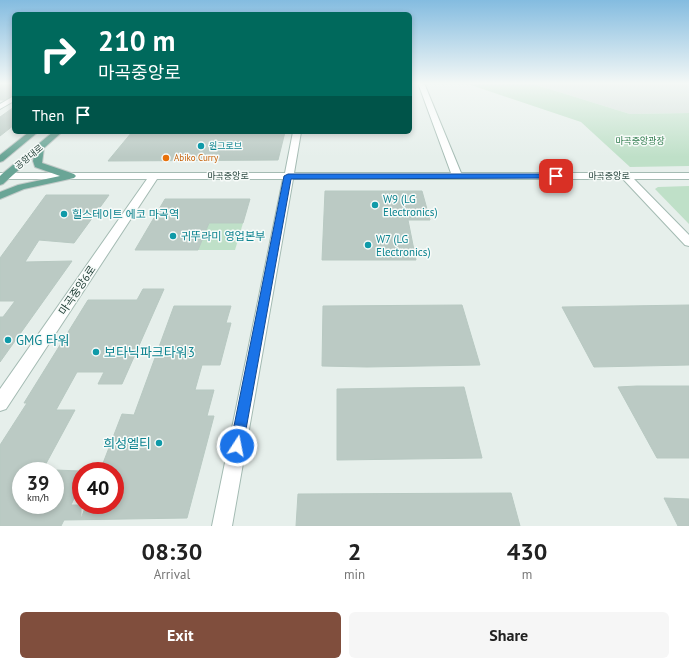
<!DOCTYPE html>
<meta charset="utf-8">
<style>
:root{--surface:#fff;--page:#f6f6f6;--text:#222;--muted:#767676;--accent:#804e3d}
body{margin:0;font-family:"PT Sans","Noto Sans KR",sans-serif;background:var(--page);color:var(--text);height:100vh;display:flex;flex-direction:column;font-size:15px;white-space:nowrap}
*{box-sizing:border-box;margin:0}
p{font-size:13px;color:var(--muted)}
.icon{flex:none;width:22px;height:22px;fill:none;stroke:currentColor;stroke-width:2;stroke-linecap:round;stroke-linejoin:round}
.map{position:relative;height:526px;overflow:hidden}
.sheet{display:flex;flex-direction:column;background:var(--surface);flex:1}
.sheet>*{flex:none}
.guide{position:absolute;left:12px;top:12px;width:400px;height:122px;border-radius:6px;box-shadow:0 2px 6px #0003;background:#00695c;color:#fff;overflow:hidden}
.speed{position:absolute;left:12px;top:462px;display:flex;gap:8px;font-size:20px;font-weight:700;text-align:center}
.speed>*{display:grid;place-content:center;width:52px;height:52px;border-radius:50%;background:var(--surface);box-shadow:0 2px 6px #0003;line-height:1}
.speed small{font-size:10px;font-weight:400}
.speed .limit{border:6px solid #d22;background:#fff;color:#111}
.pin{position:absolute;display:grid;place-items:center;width:34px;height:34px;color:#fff;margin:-17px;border-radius:8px;box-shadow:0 2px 6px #0006}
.me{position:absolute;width:44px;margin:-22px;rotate:11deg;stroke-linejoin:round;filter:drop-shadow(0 0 3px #0008)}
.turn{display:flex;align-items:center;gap:14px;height:84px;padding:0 20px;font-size:18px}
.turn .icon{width:52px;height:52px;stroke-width:2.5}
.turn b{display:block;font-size:28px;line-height:34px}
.then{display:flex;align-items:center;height:38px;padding:0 20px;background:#0003;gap:8px;font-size:15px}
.eta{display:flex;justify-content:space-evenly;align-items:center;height:68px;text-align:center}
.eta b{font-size:24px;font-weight:700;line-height:28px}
.cta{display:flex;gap:8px;margin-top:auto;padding:8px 20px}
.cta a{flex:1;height:46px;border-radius:6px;background:var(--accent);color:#fff;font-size:16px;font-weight:700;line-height:46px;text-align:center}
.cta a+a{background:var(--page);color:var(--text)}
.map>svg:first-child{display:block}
.built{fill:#d4dfda}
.green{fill:#bfe0c8}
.building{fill:#bbcac4;stroke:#b8c9c2}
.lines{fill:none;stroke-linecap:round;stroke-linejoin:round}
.secondary-casing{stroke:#a4bbb3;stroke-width:2}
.primary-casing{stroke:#c2cac8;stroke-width:2}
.secondary{fill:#fff;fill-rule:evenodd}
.primary{fill:#6aa596;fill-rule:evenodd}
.route{fill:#1a73e8;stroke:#114b97}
.culture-dot{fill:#0f9aa8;stroke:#f7fbf9;stroke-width:1.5}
.food-dot{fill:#e8710a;stroke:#f7fbf9;stroke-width:1.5}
.labels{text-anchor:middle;stroke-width:3;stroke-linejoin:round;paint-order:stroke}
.far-park-label{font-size:9px;fill:#2d7a4b;stroke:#f7fbf9}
.far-culture-label{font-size:9px;fill:#0d838f;stroke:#f7fbf9;text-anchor:start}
.far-street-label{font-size:9px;fill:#24423a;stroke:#f7fbf9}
.far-food-label{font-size:9px;fill:#c56008;stroke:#f7fbf9;text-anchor:start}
.culture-label{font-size:11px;fill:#0d838f;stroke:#f7fbf9;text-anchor:start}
.street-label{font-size:11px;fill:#24423a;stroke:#f7fbf9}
.near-culture-label{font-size:13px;fill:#0d838f;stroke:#f7fbf9;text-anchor:start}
</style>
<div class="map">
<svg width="689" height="526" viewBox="0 0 689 526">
<rect width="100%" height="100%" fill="#e6efeb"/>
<path class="built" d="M 530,83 L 689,83 L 689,113 L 630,114 Z"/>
<g class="green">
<path d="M 465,83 L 530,83 L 630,114 L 689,113 L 689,166 L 630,167 L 581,122 Z"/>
<path d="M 689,186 L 689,224 L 655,189 L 658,187 Z"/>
<path d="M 209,223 L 243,223 L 235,250 L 198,250 Z"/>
</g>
<g class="building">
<path d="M 0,83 L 14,83 L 14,95 L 5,100 L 0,100 Z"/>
<path d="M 14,107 L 14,125 L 0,136 L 0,117 Z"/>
<path d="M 132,132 L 285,132 L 278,160 L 108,161 Z"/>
<path d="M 325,191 L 422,191 L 430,220 L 408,220 L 416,260 L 322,260 Z"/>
<path d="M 46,195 L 109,195 L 74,243 L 39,240 L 25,262 L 72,261 L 0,362 L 0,317 L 3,317 L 15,301 L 0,301 L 0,258 Z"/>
<path d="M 165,199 L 250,199 L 243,223 L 209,223 L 198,250 L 135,250 Z"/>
<path d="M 143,289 L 164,289 L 122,384 L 98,384 L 104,372 L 77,372 L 56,410 L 75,410 L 42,471 L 21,471 L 21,505 L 55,505 L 55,470 L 81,471 L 81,483 L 71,505 L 81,505 L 81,519 L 86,505 L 115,505 L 115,471 L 100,471 L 122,414 L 134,415 L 174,306 L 231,306 L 226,323 L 231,323 L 220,365 L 202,365 L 195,390 L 214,390 L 207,416 L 214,416 L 187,518 L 64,520 L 61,526 L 0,526 L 0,445 L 27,403 L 24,403 L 88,300 L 137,300 Z"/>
<path d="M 462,305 L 480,365 L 367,367 L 322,366 L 323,306 Z"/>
<path d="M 689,305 L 689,365 L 594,367 L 562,307 Z"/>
<path d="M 637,386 L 689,386 L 689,458 L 657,458 L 618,387 Z"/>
<path d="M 464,387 L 482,458 L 337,460 L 337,389 Z"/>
<path d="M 511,493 L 520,526 L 296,526 L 298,494 Z"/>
<path d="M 664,498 L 689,499 L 689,526 L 678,526 Z"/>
</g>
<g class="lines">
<g class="secondary-casing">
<g id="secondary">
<path d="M 418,83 L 424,83 L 461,173 L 689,173 L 689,179 L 634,179 L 689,235 L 689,246 L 685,245 L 623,179 L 293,179 L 232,526 L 212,526 L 283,179 L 157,179 L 6,409 L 0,411 L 0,389 L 147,179 L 0,179 L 0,173 L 285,173 L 293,132 L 301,132 L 294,173 L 451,173 Z"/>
<path d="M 14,96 L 14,101 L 0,109 L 0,104 Z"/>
</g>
</g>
<g class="primary-casing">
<g id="primary">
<path d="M 29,132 L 38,132 L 3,161 L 0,162 L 0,155 Z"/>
<path d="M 53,132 L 62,132 L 44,148 L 42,163 L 74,174 L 76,176 L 74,178 L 24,189 L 0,199 L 0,192 L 18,185 L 60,176 L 35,167 L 33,161 L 34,156 L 3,184 L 0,185 L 0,176 L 2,174 Z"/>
</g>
</g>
<use href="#secondary" class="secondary"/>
<use href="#primary" class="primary"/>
</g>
<linearGradient id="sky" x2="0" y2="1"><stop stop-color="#84bce0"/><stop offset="0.53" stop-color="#f4f8f6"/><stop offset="1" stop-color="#f4f8f6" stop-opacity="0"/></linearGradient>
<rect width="689" height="157" fill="url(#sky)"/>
<path class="route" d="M 288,174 L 556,174 L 559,176 L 556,178 L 291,179 L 243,446 L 241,451 L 237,453 L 232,451 L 230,446 L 284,176 Z"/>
<g class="culture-dot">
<circle cx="201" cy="146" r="4"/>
<circle cx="375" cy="205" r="4"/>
<circle cx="64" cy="214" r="4"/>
<circle cx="173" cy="236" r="4"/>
<circle cx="368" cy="245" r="4"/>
<circle cx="8" cy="340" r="4"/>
<circle cx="96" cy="352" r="4"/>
<circle cx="159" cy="443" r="4"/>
</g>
<circle class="food-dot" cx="166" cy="158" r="4"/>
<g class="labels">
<g class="far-park-label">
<text x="640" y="144">마곡중앙광장</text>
</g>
<g class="far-culture-label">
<text x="209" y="149">원그로브</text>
</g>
<g class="far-street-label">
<text transform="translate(29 157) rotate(-39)" y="3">공항대로</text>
<text x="228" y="179">마곡중앙로</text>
<text x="609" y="179">마곡중앙로</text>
</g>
<g class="far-food-label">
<text x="174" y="161">Abiko Curry</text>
</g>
<g class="culture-label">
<text x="383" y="203">W9 (LG<tspan x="383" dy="13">Electronics)</tspan></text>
<text x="72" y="218">힐스테이트 에코 마곡역</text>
<text x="181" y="240">귀뚜라미 영업본부</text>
<text x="376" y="243">W7 (LG<tspan x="376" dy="13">Electronics)</tspan></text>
</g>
<g class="street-label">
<text transform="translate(77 290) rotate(-56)" y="4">마곡중앙6로</text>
</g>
<g class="near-culture-label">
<text x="16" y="345">GMG 타워</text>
<text x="104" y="357">보타닉파크타워3</text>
<text x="151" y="448" text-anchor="end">희성엘티</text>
</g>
</g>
</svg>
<div class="speed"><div>39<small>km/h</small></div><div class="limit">40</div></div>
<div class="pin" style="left:556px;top:176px;background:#d93025"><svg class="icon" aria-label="arrive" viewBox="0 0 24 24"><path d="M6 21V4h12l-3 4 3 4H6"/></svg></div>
<svg class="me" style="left:237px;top:446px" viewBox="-20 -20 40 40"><circle r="17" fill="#1a73e8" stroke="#fff" stroke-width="3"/><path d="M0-11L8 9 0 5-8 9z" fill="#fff"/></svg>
<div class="guide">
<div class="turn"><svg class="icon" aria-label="right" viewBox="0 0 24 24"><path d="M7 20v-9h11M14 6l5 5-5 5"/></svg><div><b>210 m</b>마곡중앙로</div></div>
<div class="then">Then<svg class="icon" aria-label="arrive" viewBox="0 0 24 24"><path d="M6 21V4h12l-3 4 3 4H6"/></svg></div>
</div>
</div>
<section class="sheet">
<div class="eta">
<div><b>08:30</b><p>Arrival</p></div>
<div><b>2</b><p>min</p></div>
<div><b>430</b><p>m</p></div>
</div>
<div class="cta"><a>Exit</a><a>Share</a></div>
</section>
